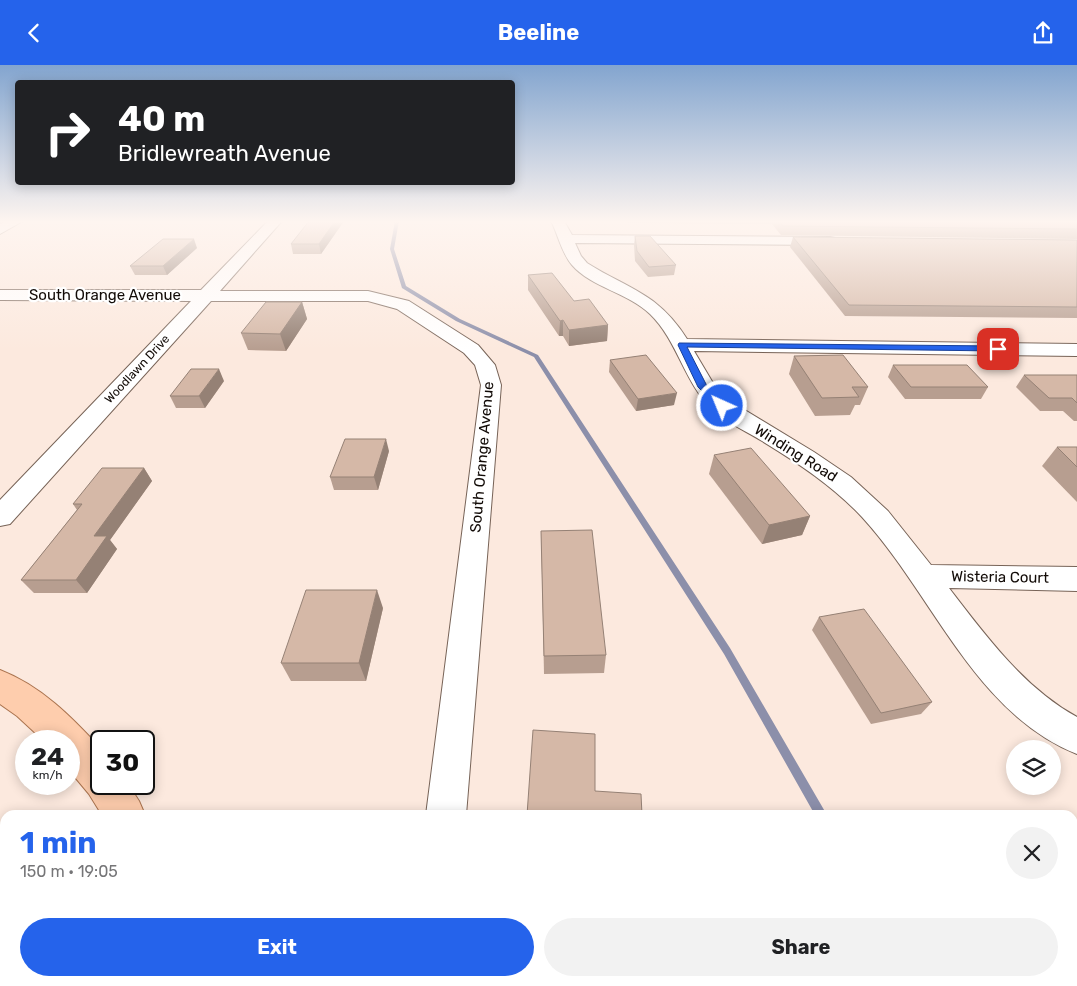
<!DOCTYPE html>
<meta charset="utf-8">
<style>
:root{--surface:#fff;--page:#f2f2f2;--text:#202124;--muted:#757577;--accent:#2563eb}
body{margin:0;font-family:Rubik,sans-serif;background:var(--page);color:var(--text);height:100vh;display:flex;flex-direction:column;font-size:19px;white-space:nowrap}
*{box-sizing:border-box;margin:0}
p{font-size:16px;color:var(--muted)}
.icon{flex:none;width:28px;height:28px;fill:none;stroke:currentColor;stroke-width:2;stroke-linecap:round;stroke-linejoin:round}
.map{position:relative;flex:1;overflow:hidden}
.details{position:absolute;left:0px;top:745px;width:1078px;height:176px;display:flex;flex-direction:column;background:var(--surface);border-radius:15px 15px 0 0;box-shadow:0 2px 12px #0003}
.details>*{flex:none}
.hud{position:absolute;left:15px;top:15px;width:500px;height:105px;border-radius:5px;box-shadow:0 2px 12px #0003;background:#202124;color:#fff;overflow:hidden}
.controls{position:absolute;left:1006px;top:675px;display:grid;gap:10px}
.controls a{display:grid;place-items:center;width:55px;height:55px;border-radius:50%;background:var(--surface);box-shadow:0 2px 12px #0003;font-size:25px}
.speed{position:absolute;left:15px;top:665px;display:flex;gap:10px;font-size:25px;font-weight:700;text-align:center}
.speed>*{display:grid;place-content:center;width:65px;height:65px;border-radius:50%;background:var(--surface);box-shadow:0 2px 12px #0003;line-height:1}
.speed small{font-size:12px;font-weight:400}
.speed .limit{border:2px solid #111;border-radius:8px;background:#fff;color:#111}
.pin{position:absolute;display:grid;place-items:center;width:42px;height:42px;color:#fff;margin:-21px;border-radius:10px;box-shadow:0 2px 8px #0006}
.me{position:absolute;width:55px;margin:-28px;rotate:316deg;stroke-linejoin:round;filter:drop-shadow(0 0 4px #0008)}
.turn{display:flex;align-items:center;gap:18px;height:105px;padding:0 20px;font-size:22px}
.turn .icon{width:65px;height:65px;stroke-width:2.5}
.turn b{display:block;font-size:35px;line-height:42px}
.round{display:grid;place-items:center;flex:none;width:52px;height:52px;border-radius:26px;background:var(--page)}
.summary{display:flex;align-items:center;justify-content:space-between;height:85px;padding:0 20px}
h1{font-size:30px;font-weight:700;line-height:38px;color:var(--accent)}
.cta{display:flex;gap:10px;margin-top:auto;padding:10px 20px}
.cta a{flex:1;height:58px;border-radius:30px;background:var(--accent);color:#fff;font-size:20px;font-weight:700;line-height:58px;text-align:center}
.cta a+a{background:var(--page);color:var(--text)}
header{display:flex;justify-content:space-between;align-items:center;height:65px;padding:0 20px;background:var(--accent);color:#fff;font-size:22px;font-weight:700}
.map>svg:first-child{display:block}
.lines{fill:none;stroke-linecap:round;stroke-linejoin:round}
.stream{fill:#8c8faa;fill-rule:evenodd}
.minor-casing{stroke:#776357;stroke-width:2}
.major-casing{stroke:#ab744f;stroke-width:2}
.minor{fill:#fff;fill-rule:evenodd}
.major{fill:#fecdad;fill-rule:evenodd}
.wall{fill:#b79e90}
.shaded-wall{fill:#958175}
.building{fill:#d5b8a7;stroke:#958175}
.route{fill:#2563eb;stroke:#184099}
.labels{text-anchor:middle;stroke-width:4.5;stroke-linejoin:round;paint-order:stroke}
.far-street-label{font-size:12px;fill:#120b07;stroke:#fff}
.street-label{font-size:15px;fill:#120b07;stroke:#fff}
</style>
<header><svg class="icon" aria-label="back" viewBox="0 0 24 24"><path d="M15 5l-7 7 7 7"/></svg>Beeline<svg class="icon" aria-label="share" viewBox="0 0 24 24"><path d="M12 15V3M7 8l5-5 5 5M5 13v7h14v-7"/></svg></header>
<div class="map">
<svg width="1077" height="921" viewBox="0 0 1077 921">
<rect width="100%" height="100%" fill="#fce9de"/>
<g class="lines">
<g class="stream">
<path d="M 395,156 L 399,156 L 394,184 L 406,221 L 460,254 L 538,290 L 730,583 L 827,750 L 815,750 L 724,589 L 534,292 L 456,256 L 402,223 L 390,184 Z"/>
<path d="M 909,916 L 924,916 L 926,921 L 911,921 Z"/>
</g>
<g class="minor-casing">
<g id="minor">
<path d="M 7,156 L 23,156 L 0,169 L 0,159 Z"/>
<path d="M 268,156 L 282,156 L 220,226 L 368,226 L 409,236 L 478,280 L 495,300 L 501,320 L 466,750 L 426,750 L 481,320 L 475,300 L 464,288 L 397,244 L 368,236 L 211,236 L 10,459 L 0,461 L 0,435 L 191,236 L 0,235 L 0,225 L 201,225 Z"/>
<path d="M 551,156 L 564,156 L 572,170 L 830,172 L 835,173 L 837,176 L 835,179 L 830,180 L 575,178 L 581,191 L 587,198 C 630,225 658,228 687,274 L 1077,279 L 1077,291 L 694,286 L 713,318 L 730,336 L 814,387 L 851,412 L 888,446 L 931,500 L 1077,502 L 1077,526 L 949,523 C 985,570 1024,623 1077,652 L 1077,689 C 975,649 932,528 862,452 C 833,421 798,398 762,376 C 746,366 727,358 713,345 C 684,318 678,276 650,249 C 628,228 591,222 572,200 C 561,187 558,169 551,156 Z"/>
<path d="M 145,916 L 193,916 L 191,921 L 143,921 Z"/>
<path d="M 398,916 L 446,916 L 445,921 L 397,921 Z"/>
</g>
</g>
<g class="major-casing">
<g id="major">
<path d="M 0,605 C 41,621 72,652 101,684 L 101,719 L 128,719 L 139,736 L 145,750 L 102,750 L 89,729 L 69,705 L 69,676 L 44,676 L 17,651 L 0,639 Z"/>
<path d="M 206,916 L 255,916 L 257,921 L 208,921 Z"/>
</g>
</g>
<use href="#minor" class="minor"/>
<use href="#major" class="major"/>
</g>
<g class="wall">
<path d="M 344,156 L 321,189 L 293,189 L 291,179 Z"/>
<path d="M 627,156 L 1077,156 L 1077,174 L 781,170 L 772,159 L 627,158 Z"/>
<path d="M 635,171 L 676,200 L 674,210 L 648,212 L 635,196 L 634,180 Z"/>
<path d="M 793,172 L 1077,175 L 1077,253 L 845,251 L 790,182 Z"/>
<path d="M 197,183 L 167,210 L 135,210 L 130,201 Z"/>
<path d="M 528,210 L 574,236 L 608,260 L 607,276 L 569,281 L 563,271 L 559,271 L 528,225 Z"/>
<path d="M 302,237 L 307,254 L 286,286 L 248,285 L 241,268 Z"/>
<path d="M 794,291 L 868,322 L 860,340 L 855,340 L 850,350 L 815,351 L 789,309 Z"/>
<path d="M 610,295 L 674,340 L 636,346 L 609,307 Z"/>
<path d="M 893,300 L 988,322 L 981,334 L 905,334 L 888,312 Z"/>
<path d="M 1024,310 L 1077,310 L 1077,356 L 1074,356 L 1063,346 L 1040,346 L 1016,322 Z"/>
<path d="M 224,316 L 205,343 L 176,343 L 170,331 Z"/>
<path d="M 1057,382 L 1077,382 L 1077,437 L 1042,401 Z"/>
<path d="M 389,386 L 378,425 L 334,425 L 330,412 Z"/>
<path d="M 714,390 L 810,451 L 802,470 L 762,479 L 709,409 Z"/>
<path d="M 144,403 L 152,416 L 110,475 L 117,484 L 87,528 L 34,528 L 21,515 L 77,445 L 73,439 Z"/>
<path d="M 541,466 L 606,590 L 604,608 L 544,609 Z"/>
<path d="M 383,543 L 366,616 L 291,616 L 281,598 Z"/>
<path d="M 819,552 L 932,637 L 921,649 L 871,659 L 812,565 Z"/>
<path d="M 1072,757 L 1077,757 L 1077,921 L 1053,921 L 1051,916 L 1072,916 Z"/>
</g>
<g class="shaded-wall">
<path d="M 335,156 L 344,156 L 321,189 L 319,179 Z"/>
<path d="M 194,174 L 197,183 L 167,210 L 163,201 Z"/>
<path d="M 302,237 L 307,254 L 286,286 L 280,269 Z"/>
<path d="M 563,255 L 563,271 L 559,271 L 560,256 Z"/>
<path d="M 608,260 L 607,276 L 569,281 L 569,265 Z"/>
<path d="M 219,304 L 224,316 L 205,343 L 199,331 Z"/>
<path d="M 677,328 L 674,340 L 636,346 L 638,334 Z"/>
<path d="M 386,374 L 389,386 L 378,425 L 374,412 Z"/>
<path d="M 144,403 L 152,416 L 110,475 L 117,484 L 87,528 L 76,515 L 94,471 Z"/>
<path d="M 810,451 L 802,470 L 762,479 L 769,460 Z"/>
<path d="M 377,525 L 383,543 L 366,616 L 359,598 Z"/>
</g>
<g class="building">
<path d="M 309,156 L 335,156 L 319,179 L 291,179 Z"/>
<path d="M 779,156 L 1077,156 L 1077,164 L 783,161 Z"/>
<path d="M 635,171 L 650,171 L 676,200 L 649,202 L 637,186 Z"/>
<path d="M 793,172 L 1077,175 L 1077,242 L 849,240 Z"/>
<path d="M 163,174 L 194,174 L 163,201 L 130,201 Z"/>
<path d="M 552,208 L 574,236 L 589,234 L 608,260 L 569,265 L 563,255 L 560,256 L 528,210 Z"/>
<path d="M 266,237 L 302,237 L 280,269 L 241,268 Z"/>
<path d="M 646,290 L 677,328 L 638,334 L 610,295 Z"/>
<path d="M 843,290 L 868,322 L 852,322 L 859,332 L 822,333 L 794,291 Z"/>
<path d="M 893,300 L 967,300 L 988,322 L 911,322 Z"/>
<path d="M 191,304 L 219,304 L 199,331 L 170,331 Z"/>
<path d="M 1024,310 L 1077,310 L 1077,338 L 1072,333 L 1049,333 Z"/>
<path d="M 345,374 L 386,374 L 374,412 L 330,412 Z"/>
<path d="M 1057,382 L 1077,382 L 1077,402 Z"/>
<path d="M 751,383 L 810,451 L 769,460 L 714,390 Z"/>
<path d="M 102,403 L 144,403 L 94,471 L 107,471 L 76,515 L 21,515 L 82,439 L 73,439 Z"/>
<path d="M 592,465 L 606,590 L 544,591 L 541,466 Z"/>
<path d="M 306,525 L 377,525 L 359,598 L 281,598 Z"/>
<path d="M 864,544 L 932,637 L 881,648 L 819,552 Z"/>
<path d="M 533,665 L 595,669 L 595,726 L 641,729 L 642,750 L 527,750 Z"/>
<path d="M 1072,757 L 1077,757 L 1077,902 L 1072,894 Z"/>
</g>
<linearGradient id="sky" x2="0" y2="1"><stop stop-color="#83a5cf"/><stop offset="0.55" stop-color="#fef5f0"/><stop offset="1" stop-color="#fef5f0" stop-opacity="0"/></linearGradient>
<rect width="1077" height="285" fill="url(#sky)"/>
<path class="route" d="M 679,278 L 998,281 L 1002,284 L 998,286 L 687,282 L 707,321 L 726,341 L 722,344 L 719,343 L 698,322 L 678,280 Z"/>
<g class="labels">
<g class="far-street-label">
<text transform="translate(137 304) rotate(-47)" y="4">Woodlawn Drive</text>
</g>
<g class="street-label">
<text x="105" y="235">South Orange Avenue</text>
<text transform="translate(796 388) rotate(32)" y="5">Winding Road</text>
<text transform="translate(482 392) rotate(-85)" y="5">South Orange Avenue</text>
<text transform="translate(1000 512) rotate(1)" y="5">Wisteria Court</text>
</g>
</g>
</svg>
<div class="controls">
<a><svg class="icon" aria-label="layers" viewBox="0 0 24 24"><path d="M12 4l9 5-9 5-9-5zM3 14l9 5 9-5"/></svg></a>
</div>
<div class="speed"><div>24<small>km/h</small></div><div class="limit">30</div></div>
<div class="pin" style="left:998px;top:284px;background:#d93025"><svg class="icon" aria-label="arrive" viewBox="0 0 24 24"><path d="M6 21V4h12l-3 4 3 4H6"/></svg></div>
<svg class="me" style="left:722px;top:341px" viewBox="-20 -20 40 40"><circle r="17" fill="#2563eb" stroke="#fff" stroke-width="3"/><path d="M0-11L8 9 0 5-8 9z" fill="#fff"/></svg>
<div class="hud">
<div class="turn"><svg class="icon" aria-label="right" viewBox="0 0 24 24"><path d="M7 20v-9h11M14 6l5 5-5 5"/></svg><div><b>40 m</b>Bridlewreath Avenue</div></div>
</div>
<section class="details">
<div class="summary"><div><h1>1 min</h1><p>150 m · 19:05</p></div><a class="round"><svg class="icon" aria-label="close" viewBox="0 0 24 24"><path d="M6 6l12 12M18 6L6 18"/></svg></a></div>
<div class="cta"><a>Exit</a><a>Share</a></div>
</section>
</div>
